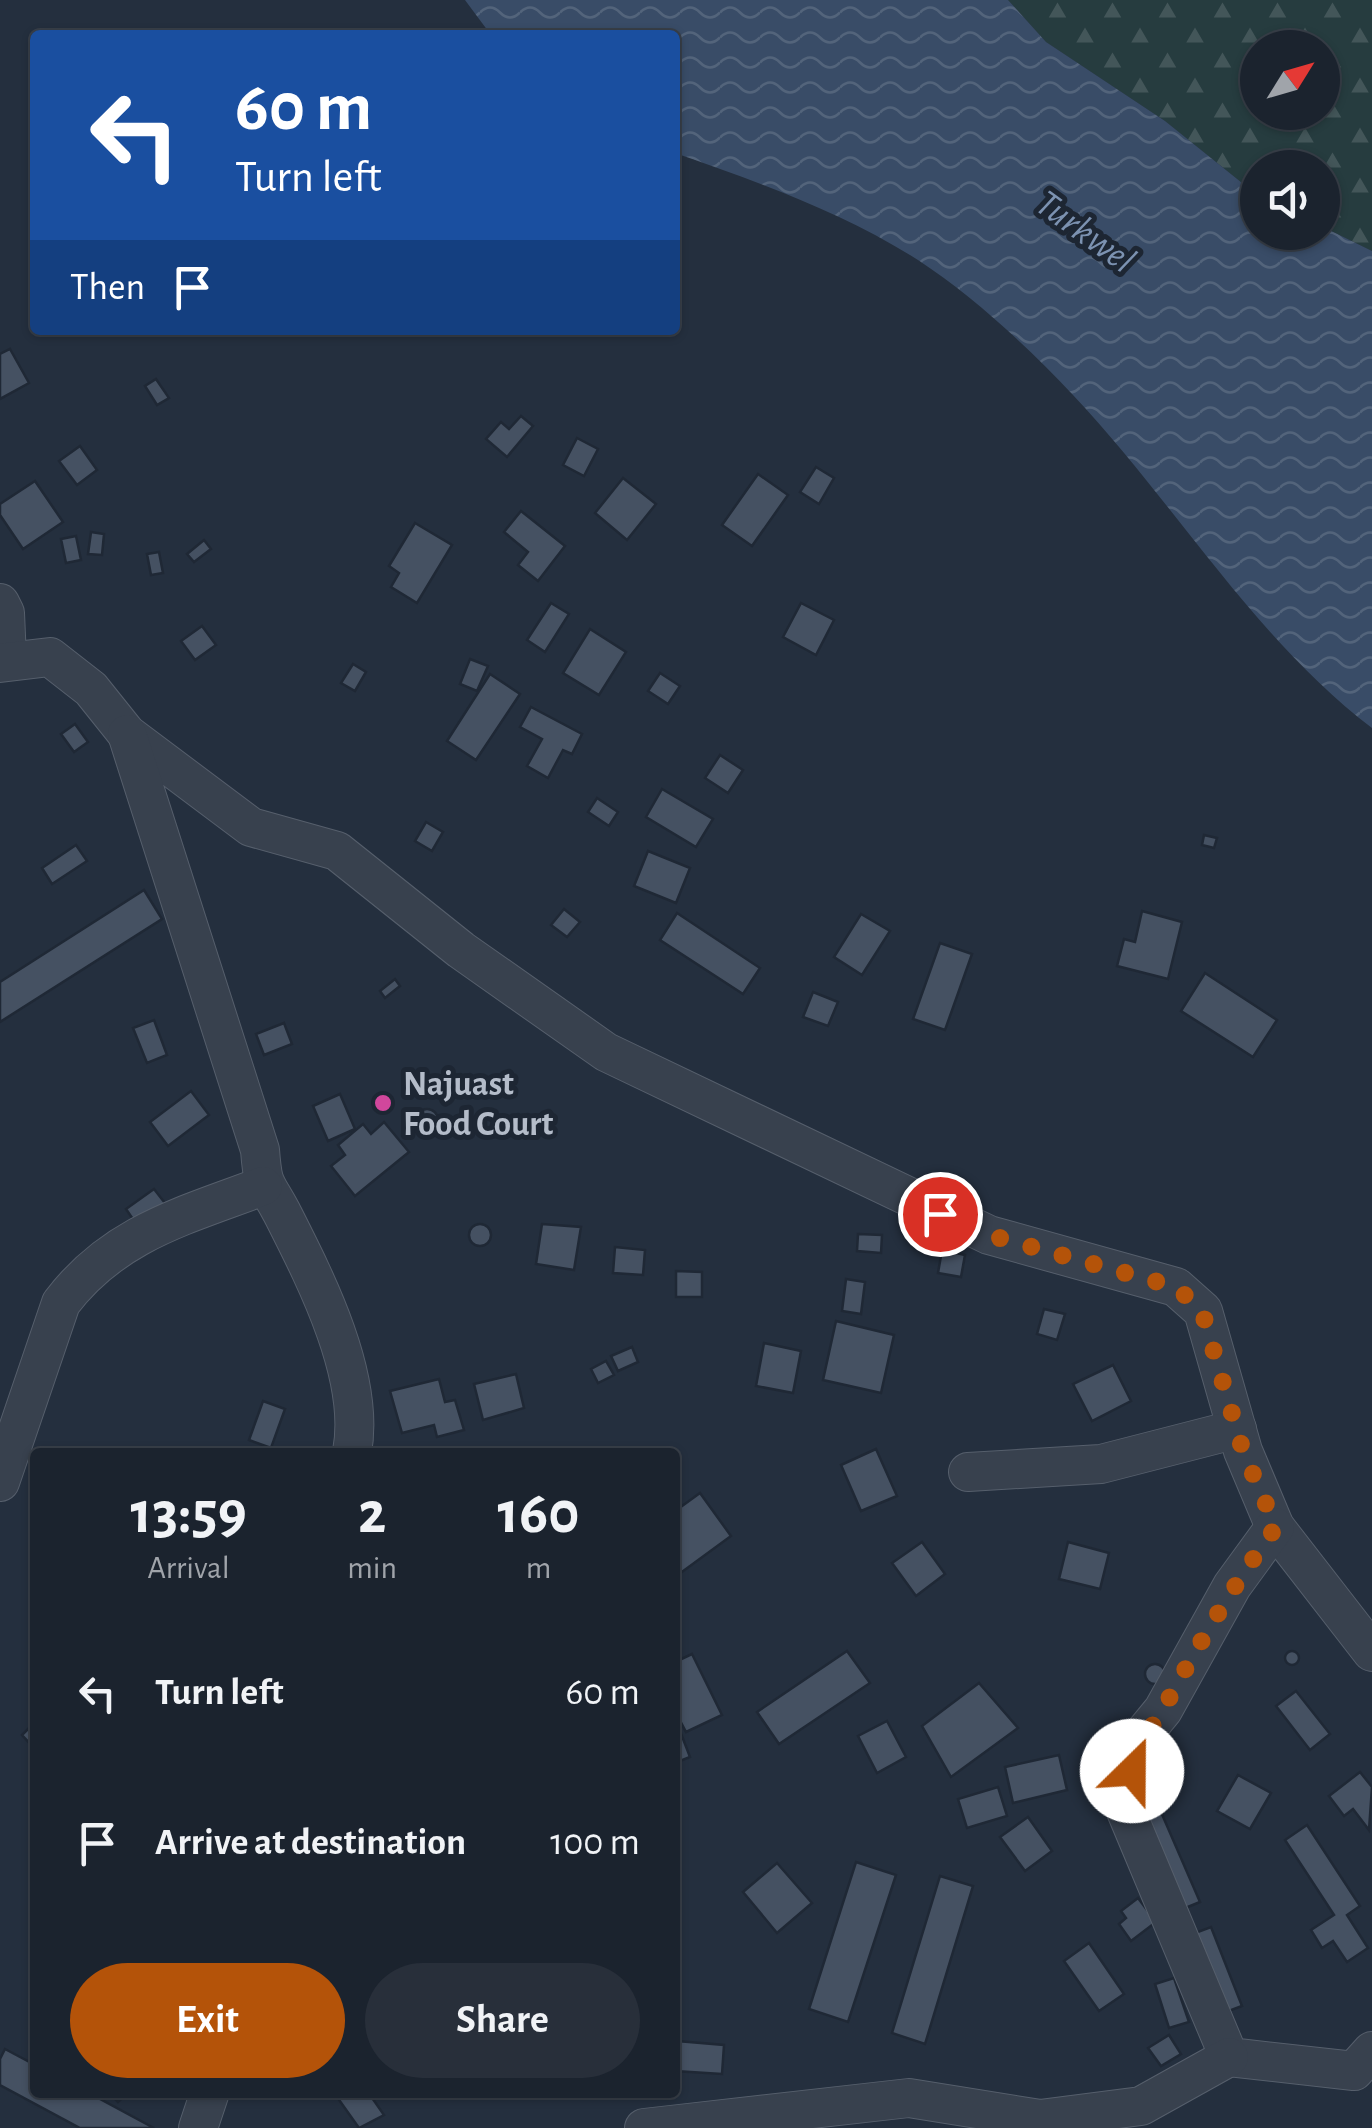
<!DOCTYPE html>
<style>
:root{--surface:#1b232e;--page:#282f3a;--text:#f1f3f6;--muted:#a0a4aa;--line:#39404a;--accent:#b45309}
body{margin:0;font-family:"Alegreya Sans",sans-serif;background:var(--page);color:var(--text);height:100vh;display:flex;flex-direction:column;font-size:38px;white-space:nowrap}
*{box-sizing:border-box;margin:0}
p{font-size:32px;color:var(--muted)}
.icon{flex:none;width:55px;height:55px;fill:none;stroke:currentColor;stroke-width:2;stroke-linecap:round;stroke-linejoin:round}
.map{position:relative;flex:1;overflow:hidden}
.details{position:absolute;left:30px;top:1448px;width:650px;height:650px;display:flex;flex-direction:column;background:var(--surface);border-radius:10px;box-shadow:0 2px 8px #0004,0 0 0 2px var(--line)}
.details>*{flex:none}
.guide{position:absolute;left:30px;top:30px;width:650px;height:305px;border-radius:10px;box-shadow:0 2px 8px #0004,0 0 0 2px var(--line);background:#1a4fa0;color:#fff;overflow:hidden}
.needle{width:65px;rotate:53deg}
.fabs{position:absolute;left:1240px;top:30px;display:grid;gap:20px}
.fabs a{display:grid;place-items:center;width:100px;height:100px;border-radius:50%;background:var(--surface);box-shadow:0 2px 8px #0004,0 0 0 2px var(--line);font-size:50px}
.pin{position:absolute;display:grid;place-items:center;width:85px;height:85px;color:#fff;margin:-42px;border:5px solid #fff;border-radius:50%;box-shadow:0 2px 10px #0007}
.me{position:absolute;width:110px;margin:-55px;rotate:23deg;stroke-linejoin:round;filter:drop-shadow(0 0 8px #0008)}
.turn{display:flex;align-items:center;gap:35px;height:210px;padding:0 40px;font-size:45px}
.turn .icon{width:130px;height:130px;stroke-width:2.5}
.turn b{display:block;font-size:70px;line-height:85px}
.then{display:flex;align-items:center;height:95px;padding:0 40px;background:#0003;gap:20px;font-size:38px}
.eta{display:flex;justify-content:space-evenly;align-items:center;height:170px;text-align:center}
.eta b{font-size:60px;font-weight:700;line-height:70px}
.cta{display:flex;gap:20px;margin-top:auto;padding:20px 40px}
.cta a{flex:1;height:115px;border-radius:60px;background:var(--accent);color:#fff;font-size:40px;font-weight:700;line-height:115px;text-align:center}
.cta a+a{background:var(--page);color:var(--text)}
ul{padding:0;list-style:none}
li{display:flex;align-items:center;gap:30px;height:150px;padding:0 40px}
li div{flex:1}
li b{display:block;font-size:38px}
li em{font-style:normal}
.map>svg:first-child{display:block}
.forest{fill:url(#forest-firs);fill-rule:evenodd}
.water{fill:url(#water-waves)}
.building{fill:#455162;stroke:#1f2835;stroke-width:2.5}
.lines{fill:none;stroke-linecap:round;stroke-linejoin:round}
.street-casing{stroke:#565f6c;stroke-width:40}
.street{stroke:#38414e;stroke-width:38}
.route{stroke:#b45309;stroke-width:18;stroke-dasharray:0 32.4}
.hotel-dot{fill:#d1479c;stroke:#1d2633;stroke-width:4}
.labels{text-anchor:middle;stroke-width:10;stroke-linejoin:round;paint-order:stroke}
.poi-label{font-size:35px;font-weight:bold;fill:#b4bcc9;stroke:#1d2633;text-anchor:start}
.water-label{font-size:38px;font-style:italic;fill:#7c92b1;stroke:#1d2633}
</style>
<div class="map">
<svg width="1372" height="2128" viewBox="0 0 1372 2128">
<defs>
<pattern id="forest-firs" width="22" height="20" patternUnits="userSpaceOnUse" patternTransform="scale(2.5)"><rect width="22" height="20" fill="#263c3f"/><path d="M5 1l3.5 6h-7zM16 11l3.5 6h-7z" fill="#435659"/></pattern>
<pattern id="water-waves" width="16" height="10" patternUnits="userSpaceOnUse" patternTransform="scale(2.5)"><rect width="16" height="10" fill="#394c67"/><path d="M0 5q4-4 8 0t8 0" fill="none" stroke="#53647b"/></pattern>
</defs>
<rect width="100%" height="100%" fill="#242f3e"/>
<path class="forest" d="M 1008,0 L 1372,0 L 1372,251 L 1323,227 L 1322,168 L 1258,168 L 1257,195 L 1165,121 L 1046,42 ZM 1258,48 L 1322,48 L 1322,112 L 1258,112 Z"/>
<path class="water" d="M 465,0 L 1008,0 L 1046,42 L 1165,121 L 1257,195 L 1258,232 L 1322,232 L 1323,227 L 1372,251 L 1372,728 C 1253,637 1175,503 1073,395 C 1028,347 973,296 918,260 C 843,212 758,182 675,153 L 675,35 L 491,35 Z"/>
<g class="building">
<path d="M 10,349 L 29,383 L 0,399 L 0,354 Z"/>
<path d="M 156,379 L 169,398 L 157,405 L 145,386 Z"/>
<path d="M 521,416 L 533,426 L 507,457 L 486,439 L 501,422 L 509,429 Z"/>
<path d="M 577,438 L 598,449 L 584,476 L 563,465 Z"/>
<path d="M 80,446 L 97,470 L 77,485 L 59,461 Z"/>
<path d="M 816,467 L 834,478 L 819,504 L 800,492 Z"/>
<path d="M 758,474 L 788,495 L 752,546 L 722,525 Z"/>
<path d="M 623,478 L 656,504 L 627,540 L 595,513 Z"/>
<path d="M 35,481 L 63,522 L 23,549 L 0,515 L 0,504 Z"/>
<path d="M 521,511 L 565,546 L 538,581 L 518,565 L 528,552 L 504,532 Z"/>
<path d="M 415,523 L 452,545 L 417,603 L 391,587 L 399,573 L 389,566 Z"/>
<path d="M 91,532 L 104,534 L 102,555 L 88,554 Z"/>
<path d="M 76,536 L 81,560 L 66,563 L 61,539 Z"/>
<path d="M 204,540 L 211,549 L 194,562 L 187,554 Z"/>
<path d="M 159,552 L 163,573 L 151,575 L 147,554 Z"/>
<path d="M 551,603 L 569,614 L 545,652 L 527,640 Z"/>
<path d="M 801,603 L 834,620 L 816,655 L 783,637 Z"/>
<path d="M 202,626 L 216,645 L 195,660 L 181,641 Z"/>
<path d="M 590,629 L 626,652 L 599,695 L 563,673 Z"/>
<path d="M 470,659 L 488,666 L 477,691 L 460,684 Z"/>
<path d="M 353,664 L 366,672 L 355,691 L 341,683 Z"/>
<path d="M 660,673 L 680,686 L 668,704 L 648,691 Z"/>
<path d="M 490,674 L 520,694 L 476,760 L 447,741 Z"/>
<path d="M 531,707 L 582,734 L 572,754 L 563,750 L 548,778 L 527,766 L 542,739 L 520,727 Z"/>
<path d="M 75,724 L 88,742 L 74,752 L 61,734 Z"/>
<path d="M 720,755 L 743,770 L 728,793 L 705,778 Z"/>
<path d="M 662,789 L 713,819 L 696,847 L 646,817 Z"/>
<path d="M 597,798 L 618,812 L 609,826 L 588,812 Z"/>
<path d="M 426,822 L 443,832 L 432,851 L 415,841 Z"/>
<path d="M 1204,835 L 1217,838 L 1214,848 L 1202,845 Z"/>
<path d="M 76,845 L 87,861 L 52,884 L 42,868 Z"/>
<path d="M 648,851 L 690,868 L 676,903 L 634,886 Z"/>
<path d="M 144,890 L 162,919 L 0,1022 L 0,982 Z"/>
<path d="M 564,909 L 580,922 L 567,937 L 551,925 Z"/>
<path d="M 1142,911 L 1182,922 L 1168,979 L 1117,966 L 1124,939 L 1135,942 Z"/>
<path d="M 677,913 L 760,968 L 743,994 L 660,940 Z"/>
<path d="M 861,914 L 890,931 L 862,975 L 834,957 Z"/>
<path d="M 940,943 L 972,954 L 945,1030 L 913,1019 Z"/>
<path d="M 1205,973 L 1277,1020 L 1253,1057 L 1181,1011 Z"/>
<path d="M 395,979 L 400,986 L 385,998 L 380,991 Z"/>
<path d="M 813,992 L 838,1002 L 828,1026 L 803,1017 Z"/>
<path d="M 154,1020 L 167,1055 L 147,1063 L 133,1028 Z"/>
<path d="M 284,1023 L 292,1044 L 264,1055 L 256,1034 Z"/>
<path d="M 191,1091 L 209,1115 L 168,1146 L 150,1122 Z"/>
<path d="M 340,1094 L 355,1129 L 328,1141 L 313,1106 Z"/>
<circle cx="427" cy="1120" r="11"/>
<path d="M 384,1122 L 409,1152 L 355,1196 L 331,1166 L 345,1155 L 338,1145 L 363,1124 L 371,1134 Z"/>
<path d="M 154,1189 L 168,1207 L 139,1228 L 126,1209 Z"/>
<circle cx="480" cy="1235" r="11"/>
<path d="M 542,1224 L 581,1227 L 574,1270 L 536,1264 Z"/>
<path d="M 858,1234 L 882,1235 L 881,1253 L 857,1251 Z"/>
<path d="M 615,1247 L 645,1250 L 643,1275 L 613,1273 Z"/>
<path d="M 942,1250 L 965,1255 L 961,1277 L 938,1273 Z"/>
<path d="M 676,1271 L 702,1272 L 702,1297 L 676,1297 Z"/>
<path d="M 846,1279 L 865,1282 L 861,1314 L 842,1311 Z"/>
<path d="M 1044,1309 L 1065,1314 L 1057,1340 L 1037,1334 Z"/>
<path d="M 836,1321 L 894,1335 L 881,1393 L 823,1380 Z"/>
<path d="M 764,1343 L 801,1351 L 793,1393 L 756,1386 Z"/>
<path d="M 632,1347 L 638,1362 L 618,1371 L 611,1356 Z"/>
<path d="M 606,1361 L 614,1375 L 598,1383 L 591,1369 Z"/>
<path d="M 1113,1365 L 1131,1401 L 1092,1421 L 1073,1384 Z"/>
<path d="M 516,1374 L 524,1408 L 483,1420 L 474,1384 Z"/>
<path d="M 439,1379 L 445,1402 L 455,1400 L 464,1430 L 437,1437 L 434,1425 L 402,1433 L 390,1391 Z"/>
<path d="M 263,1401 L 285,1409 L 271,1448 L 249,1440 Z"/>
<path d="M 876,1449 L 897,1496 L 861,1511 L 841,1465 Z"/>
<path d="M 700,1493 L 731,1536 L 675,1577 L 675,1504 L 678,1509 Z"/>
<path d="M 922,1542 L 945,1574 L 916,1596 L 892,1563 Z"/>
<path d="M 1068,1542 L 1109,1553 L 1100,1589 L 1059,1579 Z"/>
<path d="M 847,1651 L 870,1683 L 779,1744 L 757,1712 Z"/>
<circle cx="1292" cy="1658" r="7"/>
<path d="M 692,1654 L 722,1715 L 686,1732 L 675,1711 L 675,1662 Z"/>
<circle cx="1155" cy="1674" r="10"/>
<path d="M 979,1683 L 1018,1728 L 951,1777 L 922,1726 Z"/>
<path d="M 1296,1691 L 1330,1734 L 1310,1750 L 1276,1706 Z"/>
<path d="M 675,1718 L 690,1757 L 675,1763 Z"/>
<path d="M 887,1721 L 906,1757 L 877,1773 L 858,1736 Z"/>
<path d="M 35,1722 L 35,1749 L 22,1735 Z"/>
<path d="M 1059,1755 L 1067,1790 L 1013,1803 L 1005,1767 Z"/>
<path d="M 1360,1772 L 1372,1787 L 1369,1830 L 1353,1809 L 1344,1816 L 1329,1796 Z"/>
<path d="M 1238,1775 L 1271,1793 L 1250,1829 L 1217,1811 Z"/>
<path d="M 998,1787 L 1007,1816 L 967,1828 L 958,1799 Z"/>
<path d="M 1161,1812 L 1200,1902 L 1173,1913 L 1144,1820 Z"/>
<path d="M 1028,1817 L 1052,1851 L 1025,1871 L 1000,1837 Z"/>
<path d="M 1307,1825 L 1360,1906 L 1347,1915 L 1368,1948 L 1347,1962 L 1333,1941 L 1322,1948 L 1311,1930 L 1334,1915 L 1285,1840 Z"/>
<path d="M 856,1862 L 896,1875 L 848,2022 L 809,2009 Z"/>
<path d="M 777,1863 L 812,1903 L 777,1933 L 743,1892 Z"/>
<path d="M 940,1876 L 973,1886 L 925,2044 L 892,2033 Z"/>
<path d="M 1138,1898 L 1156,1922 L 1131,1941 L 1119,1924 L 1126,1918 L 1121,1911 Z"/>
<path d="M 1211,1927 L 1242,2006 L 1218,2015 L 1187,1936 Z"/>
<path d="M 1089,1943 L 1124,1994 L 1099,2011 L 1064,1961 Z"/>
<path d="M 1174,1978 L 1189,2022 L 1169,2028 L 1155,1984 Z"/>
<path d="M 1169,2035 L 1181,2054 L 1161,2066 L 1148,2048 Z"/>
<path d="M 677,2041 L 724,2045 L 722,2074 L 675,2071 Z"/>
<path d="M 5,2049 L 35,2065 L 35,2092 L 87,2092 L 154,2128 L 80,2128 L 0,2085 L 0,2059 Z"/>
<path d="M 109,2092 L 129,2092 L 118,2102 Z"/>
<path d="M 343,2092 L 368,2092 L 384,2115 L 359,2128 L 337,2097 Z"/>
</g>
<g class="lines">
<g class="street-casing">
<g id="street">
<path d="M 0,603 L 5,613 L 7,659"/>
<path d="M 0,663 L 50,657 L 91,689 L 127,734 L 251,827 L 337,851 L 461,950 L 606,1052 L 989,1235 L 1176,1287 L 1203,1311 L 1243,1451 L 1275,1527 L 1372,1652"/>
<path d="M 127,734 L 260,1150 C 263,1189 265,1181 282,1213 C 316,1280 366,1377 352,1452"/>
<path d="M 968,1472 L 1101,1464 L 1237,1429"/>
<path d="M 0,1482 L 61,1303 C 114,1233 184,1216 263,1186"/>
<path d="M 1275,1527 L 1232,1586 L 1163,1710 L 1140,1738 L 1123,1804 L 1229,2057 L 1354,2071 L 1372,2051"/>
<path d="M 198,2128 L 210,2092"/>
<path d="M 644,2128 L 909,2098 L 1040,2119 L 1141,2106 L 1229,2057"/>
</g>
</g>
<use href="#street" class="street"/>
</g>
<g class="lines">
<path class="route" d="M 940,1214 L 989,1235 L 1176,1287 L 1202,1311 L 1243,1451 L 1276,1527 C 1234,1584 1200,1642 1166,1704 C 1151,1732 1140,1736 1132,1771"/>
</g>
<circle class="hotel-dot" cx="383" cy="1103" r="10"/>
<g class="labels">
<g class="poi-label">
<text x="403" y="1095">Najuast<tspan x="403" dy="40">Food Court</tspan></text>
</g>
<g class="water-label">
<text transform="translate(1086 231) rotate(36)" y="13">Turkwel</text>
</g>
</g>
</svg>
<div class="fabs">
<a><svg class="needle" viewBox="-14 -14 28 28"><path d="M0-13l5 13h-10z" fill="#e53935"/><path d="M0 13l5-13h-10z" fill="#a0a4aa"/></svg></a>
<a><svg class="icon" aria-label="sound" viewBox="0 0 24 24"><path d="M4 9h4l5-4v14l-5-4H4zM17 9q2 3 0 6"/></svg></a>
</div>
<div class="pin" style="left:940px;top:1214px;background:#d93025"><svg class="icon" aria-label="arrive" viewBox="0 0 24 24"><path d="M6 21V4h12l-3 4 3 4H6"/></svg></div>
<svg class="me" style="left:1132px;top:1771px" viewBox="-20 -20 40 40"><circle r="19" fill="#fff"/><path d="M0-13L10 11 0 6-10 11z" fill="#b45309"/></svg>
<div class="guide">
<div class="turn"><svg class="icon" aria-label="left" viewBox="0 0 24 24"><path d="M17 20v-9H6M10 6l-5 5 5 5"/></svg><div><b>60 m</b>Turn left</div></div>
<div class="then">Then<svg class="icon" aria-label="arrive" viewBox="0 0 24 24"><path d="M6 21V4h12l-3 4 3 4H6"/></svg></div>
</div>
<section class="details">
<div class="eta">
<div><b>13:59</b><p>Arrival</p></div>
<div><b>2</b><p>min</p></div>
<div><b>160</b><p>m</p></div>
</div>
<ul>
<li><svg class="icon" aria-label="left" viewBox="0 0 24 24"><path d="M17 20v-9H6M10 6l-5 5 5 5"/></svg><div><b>Turn left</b></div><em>60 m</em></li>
<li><svg class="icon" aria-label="arrive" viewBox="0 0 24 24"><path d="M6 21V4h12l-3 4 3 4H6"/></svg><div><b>Arrive at destination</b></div><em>100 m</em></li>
</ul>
<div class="cta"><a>Exit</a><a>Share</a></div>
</section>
</div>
